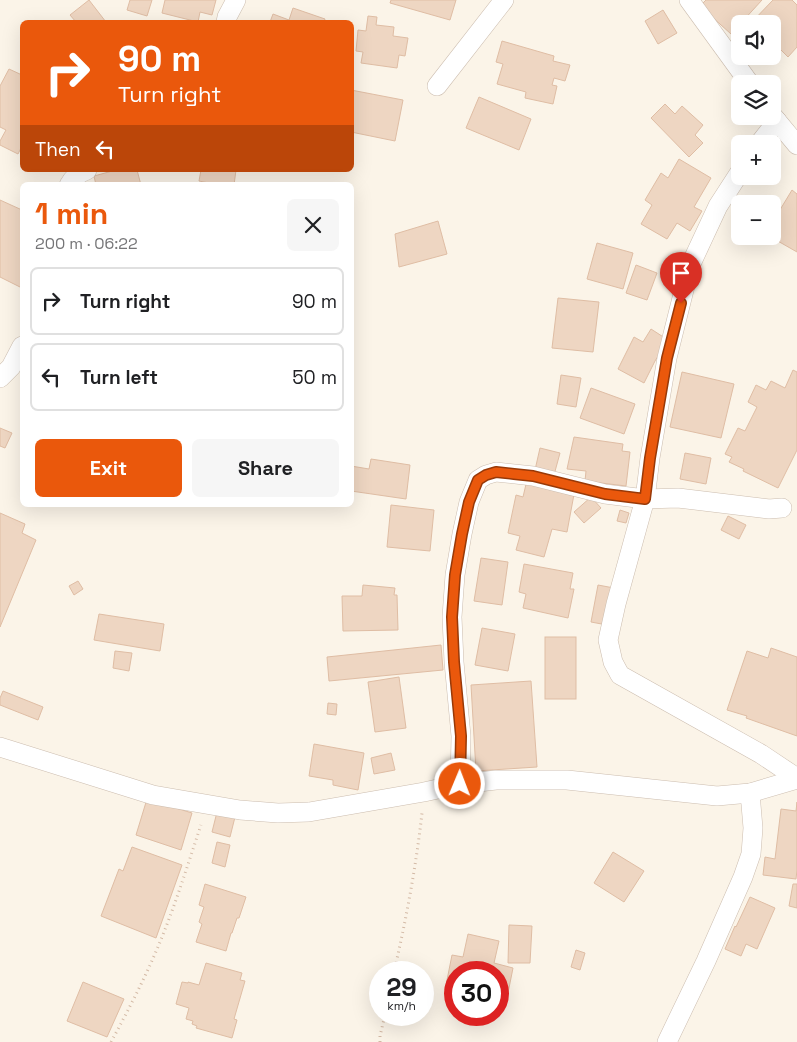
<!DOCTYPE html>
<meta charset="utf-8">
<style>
:root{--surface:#fff;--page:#f6f6f6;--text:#202124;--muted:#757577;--line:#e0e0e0;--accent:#ea580c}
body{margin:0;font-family:"Space Grotesk",sans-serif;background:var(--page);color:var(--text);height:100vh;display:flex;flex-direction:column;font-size:19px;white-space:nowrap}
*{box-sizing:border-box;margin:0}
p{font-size:16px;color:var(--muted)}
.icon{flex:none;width:28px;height:28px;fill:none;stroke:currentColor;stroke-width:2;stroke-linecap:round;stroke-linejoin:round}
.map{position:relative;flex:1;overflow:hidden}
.sheet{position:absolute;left:20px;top:182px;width:334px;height:325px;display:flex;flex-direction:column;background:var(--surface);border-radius:8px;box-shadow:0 5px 20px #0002}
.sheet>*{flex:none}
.banner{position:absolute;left:20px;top:20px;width:334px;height:152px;border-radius:8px;box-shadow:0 5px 20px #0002;background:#ea580c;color:#fff;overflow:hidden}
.buttons{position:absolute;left:731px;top:15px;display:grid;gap:10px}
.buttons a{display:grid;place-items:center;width:50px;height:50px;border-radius:8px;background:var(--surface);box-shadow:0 5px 20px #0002;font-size:25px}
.speed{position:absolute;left:369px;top:961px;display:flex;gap:10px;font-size:25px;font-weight:700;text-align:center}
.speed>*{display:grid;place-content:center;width:65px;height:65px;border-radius:50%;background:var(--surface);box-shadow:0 5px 20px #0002;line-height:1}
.speed small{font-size:12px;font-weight:400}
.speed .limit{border:8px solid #d22;background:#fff;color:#111}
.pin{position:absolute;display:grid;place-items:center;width:42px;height:42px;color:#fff;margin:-51px -21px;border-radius:50% 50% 50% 0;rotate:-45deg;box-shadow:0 0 5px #0007}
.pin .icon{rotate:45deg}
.me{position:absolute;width:55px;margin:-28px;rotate:1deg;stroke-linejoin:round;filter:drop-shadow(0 0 4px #0008)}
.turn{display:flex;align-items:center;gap:18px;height:105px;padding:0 15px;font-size:22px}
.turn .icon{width:65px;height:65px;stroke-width:2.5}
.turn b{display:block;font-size:35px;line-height:42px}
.then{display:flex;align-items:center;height:48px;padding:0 15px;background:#0003;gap:10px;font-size:19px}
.round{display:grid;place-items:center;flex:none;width:52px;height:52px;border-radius:8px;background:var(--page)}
.summary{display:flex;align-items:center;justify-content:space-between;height:85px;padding:0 15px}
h1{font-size:30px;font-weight:700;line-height:38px;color:var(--accent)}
.action{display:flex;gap:10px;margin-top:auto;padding:10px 15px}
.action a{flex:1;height:58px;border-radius:8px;background:var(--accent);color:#fff;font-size:20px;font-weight:700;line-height:58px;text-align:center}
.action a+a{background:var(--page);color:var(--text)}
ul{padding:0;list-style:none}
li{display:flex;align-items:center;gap:15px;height:68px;margin:0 10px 8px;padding:0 5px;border:2px solid var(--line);border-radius:8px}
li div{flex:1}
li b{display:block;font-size:19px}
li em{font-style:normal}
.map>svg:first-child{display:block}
.building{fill:#eed6c2;stroke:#dfbda4}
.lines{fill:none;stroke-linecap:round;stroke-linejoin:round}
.street-casing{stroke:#ccbdaf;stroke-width:20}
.path{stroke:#d3b9a5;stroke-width:3;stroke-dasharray:1 4;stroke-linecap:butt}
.street{stroke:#fff;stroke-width:19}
.route-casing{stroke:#983908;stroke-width:12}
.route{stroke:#ea580c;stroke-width:9}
</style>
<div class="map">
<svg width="797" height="1042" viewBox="0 0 797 1042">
<rect width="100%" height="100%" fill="#fbf4e8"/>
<g class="building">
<path d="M 89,0 L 106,22 L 76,22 L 70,15 Z"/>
<path d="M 130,0 L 152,0 L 147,16 L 127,10 Z"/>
<path d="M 165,0 L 216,0 L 212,15 L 200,12 L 198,22 L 162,13 Z"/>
<path d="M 391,0 L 456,0 L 450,20 L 390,3 Z"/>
<path d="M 706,0 L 762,0 L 731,34 L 700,6 Z"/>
<path d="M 773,0 L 792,0 L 797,5 L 797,47 L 788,57 L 778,47 L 772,53 L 772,24 L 750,24 Z"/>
<path d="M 293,8 L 325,19 L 324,22 L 270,22 L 273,14 L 289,20 Z"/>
<path d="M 663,10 L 677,33 L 658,44 L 645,21 Z"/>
<path d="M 368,16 L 377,17 L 376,25 L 394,27 L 393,36 L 408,38 L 405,56 L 399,55 L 397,68 L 361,63 L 363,52 L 356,51 L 358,30 L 366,31 Z"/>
<path d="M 502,41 L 554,56 L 553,61 L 570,65 L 565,81 L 554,78 L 552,85 L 557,86 L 553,104 L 525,98 L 526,92 L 497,84 L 503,64 L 496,62 Z"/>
<path d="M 9,69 L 22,75 L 22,146 L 18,154 L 0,145 L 0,141 L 6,130 L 0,127 L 0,86 Z"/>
<path d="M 351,90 L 403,100 L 395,141 L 351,132 Z"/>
<path d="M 479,97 L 531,119 L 519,150 L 466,128 Z"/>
<path d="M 665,104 L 675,114 L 682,106 L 703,125 L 695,135 L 703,143 L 689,157 L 651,118 Z"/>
<path d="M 679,159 L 711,178 L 694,207 L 702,211 L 690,231 L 677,223 L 667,239 L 641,224 L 652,205 L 645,200 L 661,173 L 668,178 Z"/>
<path d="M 116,170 L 137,170 L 141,185 L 96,185 L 94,176 Z"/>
<path d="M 201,170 L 236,170 L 234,185 L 219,185 L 199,181 Z"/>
<path d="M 792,190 L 797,194 L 797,252 L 769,236 L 772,236 L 772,223 Z"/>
<path d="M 0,200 L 22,210 L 22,288 L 0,277 Z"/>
<path d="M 438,221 L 447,254 L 399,267 L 395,234 Z"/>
<path d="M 597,243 L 633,253 L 623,289 L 587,279 Z"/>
<path d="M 636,265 L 657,273 L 647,300 L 626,293 Z"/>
<path d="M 558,298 L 599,302 L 593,352 L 552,348 Z"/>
<path d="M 651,329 L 668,340 L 655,361 L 644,383 L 618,369 L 634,337 L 643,342 Z"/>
<path d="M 793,370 L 797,372 L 797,450 L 778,488 L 743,471 L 744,469 L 729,462 L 732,457 L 725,454 L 738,428 L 745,431 L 757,407 L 748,402 L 756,385 L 766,390 L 771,381 L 785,388 Z"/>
<path d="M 682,372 L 734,384 L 721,438 L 670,427 Z"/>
<path d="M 561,375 L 581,378 L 576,407 L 557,404 Z"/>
<path d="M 591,388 L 635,404 L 624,434 L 580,418 Z"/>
<path d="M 0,428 L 12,433 L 5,448 L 0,446 Z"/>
<path d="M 574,437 L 623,444 L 622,451 L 630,452 L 626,486 L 585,481 L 586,471 L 567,469 Z"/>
<path d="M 540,448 L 560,453 L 554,475 L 535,470 Z"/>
<path d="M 685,453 L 711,458 L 706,484 L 680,479 Z"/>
<path d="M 371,459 L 410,465 L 406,499 L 351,491 L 351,466 L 369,469 Z"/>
<path d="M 527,480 L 575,489 L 567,532 L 552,529 L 544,557 L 516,550 L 520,536 L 508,533 L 516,495 L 523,497 Z"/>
<path d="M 591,497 L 601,508 L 584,523 L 574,512 Z"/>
<path d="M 391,505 L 434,510 L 430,551 L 387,547 Z"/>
<path d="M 620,510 L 629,513 L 626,523 L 617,521 Z"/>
<path d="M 0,513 L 25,524 L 22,533 L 36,540 L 0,627 Z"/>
<path d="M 728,516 L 746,525 L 739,539 L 721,530 Z"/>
<path d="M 481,558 L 508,562 L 502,605 L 474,601 Z"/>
<path d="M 524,564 L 573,573 L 570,589 L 574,589 L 568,618 L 523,608 L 526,594 L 519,592 Z"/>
<path d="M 78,581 L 83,589 L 74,595 L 69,586 Z"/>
<path d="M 363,585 L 395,588 L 394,595 L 397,595 L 398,630 L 343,631 L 342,596 L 362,596 Z"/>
<path d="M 598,585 L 614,588 L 607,625 L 591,622 Z"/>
<path d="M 99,614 L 164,624 L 160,651 L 94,640 Z"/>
<path d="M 482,628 L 515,634 L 508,671 L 475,665 Z"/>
<rect x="545" y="637" width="31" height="62"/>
<path d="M 441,645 L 443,670 L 329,681 L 327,657 Z"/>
<path d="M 771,648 L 797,657 L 797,736 L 746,718 L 747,716 L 727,710 L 747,651 L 768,658 Z"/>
<path d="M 115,651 L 132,653 L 129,671 L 113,668 Z"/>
<path d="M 399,677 L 406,728 L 375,732 L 368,682 Z"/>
<path d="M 531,681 L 537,767 L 476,771 L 471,685 Z"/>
<path d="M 3,691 L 43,707 L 38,720 L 0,705 L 0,698 Z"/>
<path d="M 328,703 L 337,704 L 336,715 L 327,714 Z"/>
<path d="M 314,744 L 364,753 L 358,790 L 333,785 L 333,780 L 309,776 Z"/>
<path d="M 391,753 L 395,770 L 374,774 L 371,758 Z"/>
<path d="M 147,799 L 192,813 L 181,850 L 136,835 Z"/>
<path d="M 797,802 L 797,870 L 796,879 L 763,875 L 765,857 L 775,859 L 781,809 L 796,811 Z"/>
<path d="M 217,812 L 235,817 L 230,837 L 212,832 Z"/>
<path d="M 217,842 L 230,845 L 225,867 L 212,863 Z"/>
<path d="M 132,847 L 182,865 L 156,938 L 101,916 L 119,869 L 123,871 Z"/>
<path d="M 613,852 L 644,871 L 624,902 L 594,883 Z"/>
<path d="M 205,884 L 246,897 L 239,918 L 237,918 L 232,933 L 231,933 L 226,951 L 196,942 L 202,924 L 199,922 L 204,907 L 199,905 Z"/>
<path d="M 793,884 L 797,884 L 797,908 L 789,906 Z"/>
<path d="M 750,897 L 775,908 L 757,949 L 746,944 L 741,956 L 725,949 L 735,926 L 736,927 Z"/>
<path d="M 509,925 L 532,926 L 530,963 L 508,963 Z"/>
<path d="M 468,934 L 499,941 L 494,963 L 513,968 L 506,1003 L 498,1002 L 498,972 L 455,972 L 455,992 L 445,990 L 452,955 L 463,957 Z"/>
<path d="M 576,950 L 585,953 L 580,970 L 571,967 Z"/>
<path d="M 206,963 L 242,973 L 240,980 L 245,981 L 234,1019 L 237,1020 L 232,1038 L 196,1028 L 197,1026 L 192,1024 L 193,1021 L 186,1019 L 189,1008 L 176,1004 L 182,982 L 188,983 L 188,982 L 199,985 Z"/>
<path d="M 83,982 L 124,999 L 107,1037 L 67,1021 Z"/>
</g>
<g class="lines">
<g class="street-casing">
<g id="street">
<path d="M 689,0 L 750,84"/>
<path d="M 226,22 L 227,17 L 236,0"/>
<path d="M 437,86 L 504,0"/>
<path d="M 772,115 L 797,145"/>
<path d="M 759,144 L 777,121"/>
<path d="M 740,172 L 718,206 L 690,266 L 667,358 L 650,458 L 645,499 L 616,604 L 608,640 L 613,662 L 620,675 L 761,754 L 797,778"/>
<path d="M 69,185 C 73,177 79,173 87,170"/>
<path d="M 0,378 L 11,367 L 22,346"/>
<path d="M 0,747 L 153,795 L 240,810 L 278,813 L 309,812 L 424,792 L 460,784 L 496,780 L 567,780 L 717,796 L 750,793 L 797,779"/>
<path d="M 460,784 L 461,736 L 454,662 L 452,617 L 455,575 L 462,534 L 469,502 L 478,480 L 486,475 L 496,472 L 533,476 L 605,494 L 645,499 L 678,498 L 769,509 L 782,508"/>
<path d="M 667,1042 L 706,961 L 743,877 L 751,854 L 753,828 L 750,793"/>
</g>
</g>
<g class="path">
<path d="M 394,972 C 406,920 416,867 422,813"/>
<path d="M 111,1042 C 129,1009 146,976 160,942 C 176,903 188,864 201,825"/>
<path d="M 380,1042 L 380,1036 L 385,1015"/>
</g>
<use href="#street" class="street"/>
</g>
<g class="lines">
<g class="route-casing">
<path id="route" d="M 460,784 L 461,736 L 454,662 L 452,617 L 455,575 L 462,534 L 469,502 L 478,480 L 486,475 L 496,472 L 514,474 L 533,476 L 605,494 L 645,499 L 650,458 L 667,358 L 681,303"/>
</g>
<use href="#route" class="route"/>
</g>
</svg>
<div class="buttons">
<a><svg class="icon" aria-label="sound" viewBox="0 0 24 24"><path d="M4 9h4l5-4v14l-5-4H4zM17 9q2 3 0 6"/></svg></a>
<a><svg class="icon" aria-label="layers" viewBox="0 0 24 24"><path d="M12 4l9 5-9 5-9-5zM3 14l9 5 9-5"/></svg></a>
<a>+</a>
<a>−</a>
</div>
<div class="speed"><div>29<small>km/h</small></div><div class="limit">30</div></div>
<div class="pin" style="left:681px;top:303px;background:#d93025"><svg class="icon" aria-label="arrive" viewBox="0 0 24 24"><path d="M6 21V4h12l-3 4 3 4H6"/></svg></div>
<svg class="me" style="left:460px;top:784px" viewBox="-20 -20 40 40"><circle r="17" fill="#ea580c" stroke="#fff" stroke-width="3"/><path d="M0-11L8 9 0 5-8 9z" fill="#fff"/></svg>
<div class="banner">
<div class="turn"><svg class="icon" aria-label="right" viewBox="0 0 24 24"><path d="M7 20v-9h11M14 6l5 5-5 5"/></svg><div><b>90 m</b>Turn right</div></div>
<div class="then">Then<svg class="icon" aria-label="left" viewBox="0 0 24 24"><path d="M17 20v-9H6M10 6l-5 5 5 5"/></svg></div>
</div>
<section class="sheet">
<div class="summary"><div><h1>1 min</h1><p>200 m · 06:22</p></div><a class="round"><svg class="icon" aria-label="close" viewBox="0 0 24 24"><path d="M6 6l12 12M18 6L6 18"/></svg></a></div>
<ul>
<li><svg class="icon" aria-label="right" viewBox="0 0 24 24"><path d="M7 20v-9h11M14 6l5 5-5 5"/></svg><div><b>Turn right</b></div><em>90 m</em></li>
<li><svg class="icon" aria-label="left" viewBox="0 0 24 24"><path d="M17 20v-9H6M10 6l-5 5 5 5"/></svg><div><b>Turn left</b></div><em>50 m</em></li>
</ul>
<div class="action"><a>Exit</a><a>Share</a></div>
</section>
</div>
